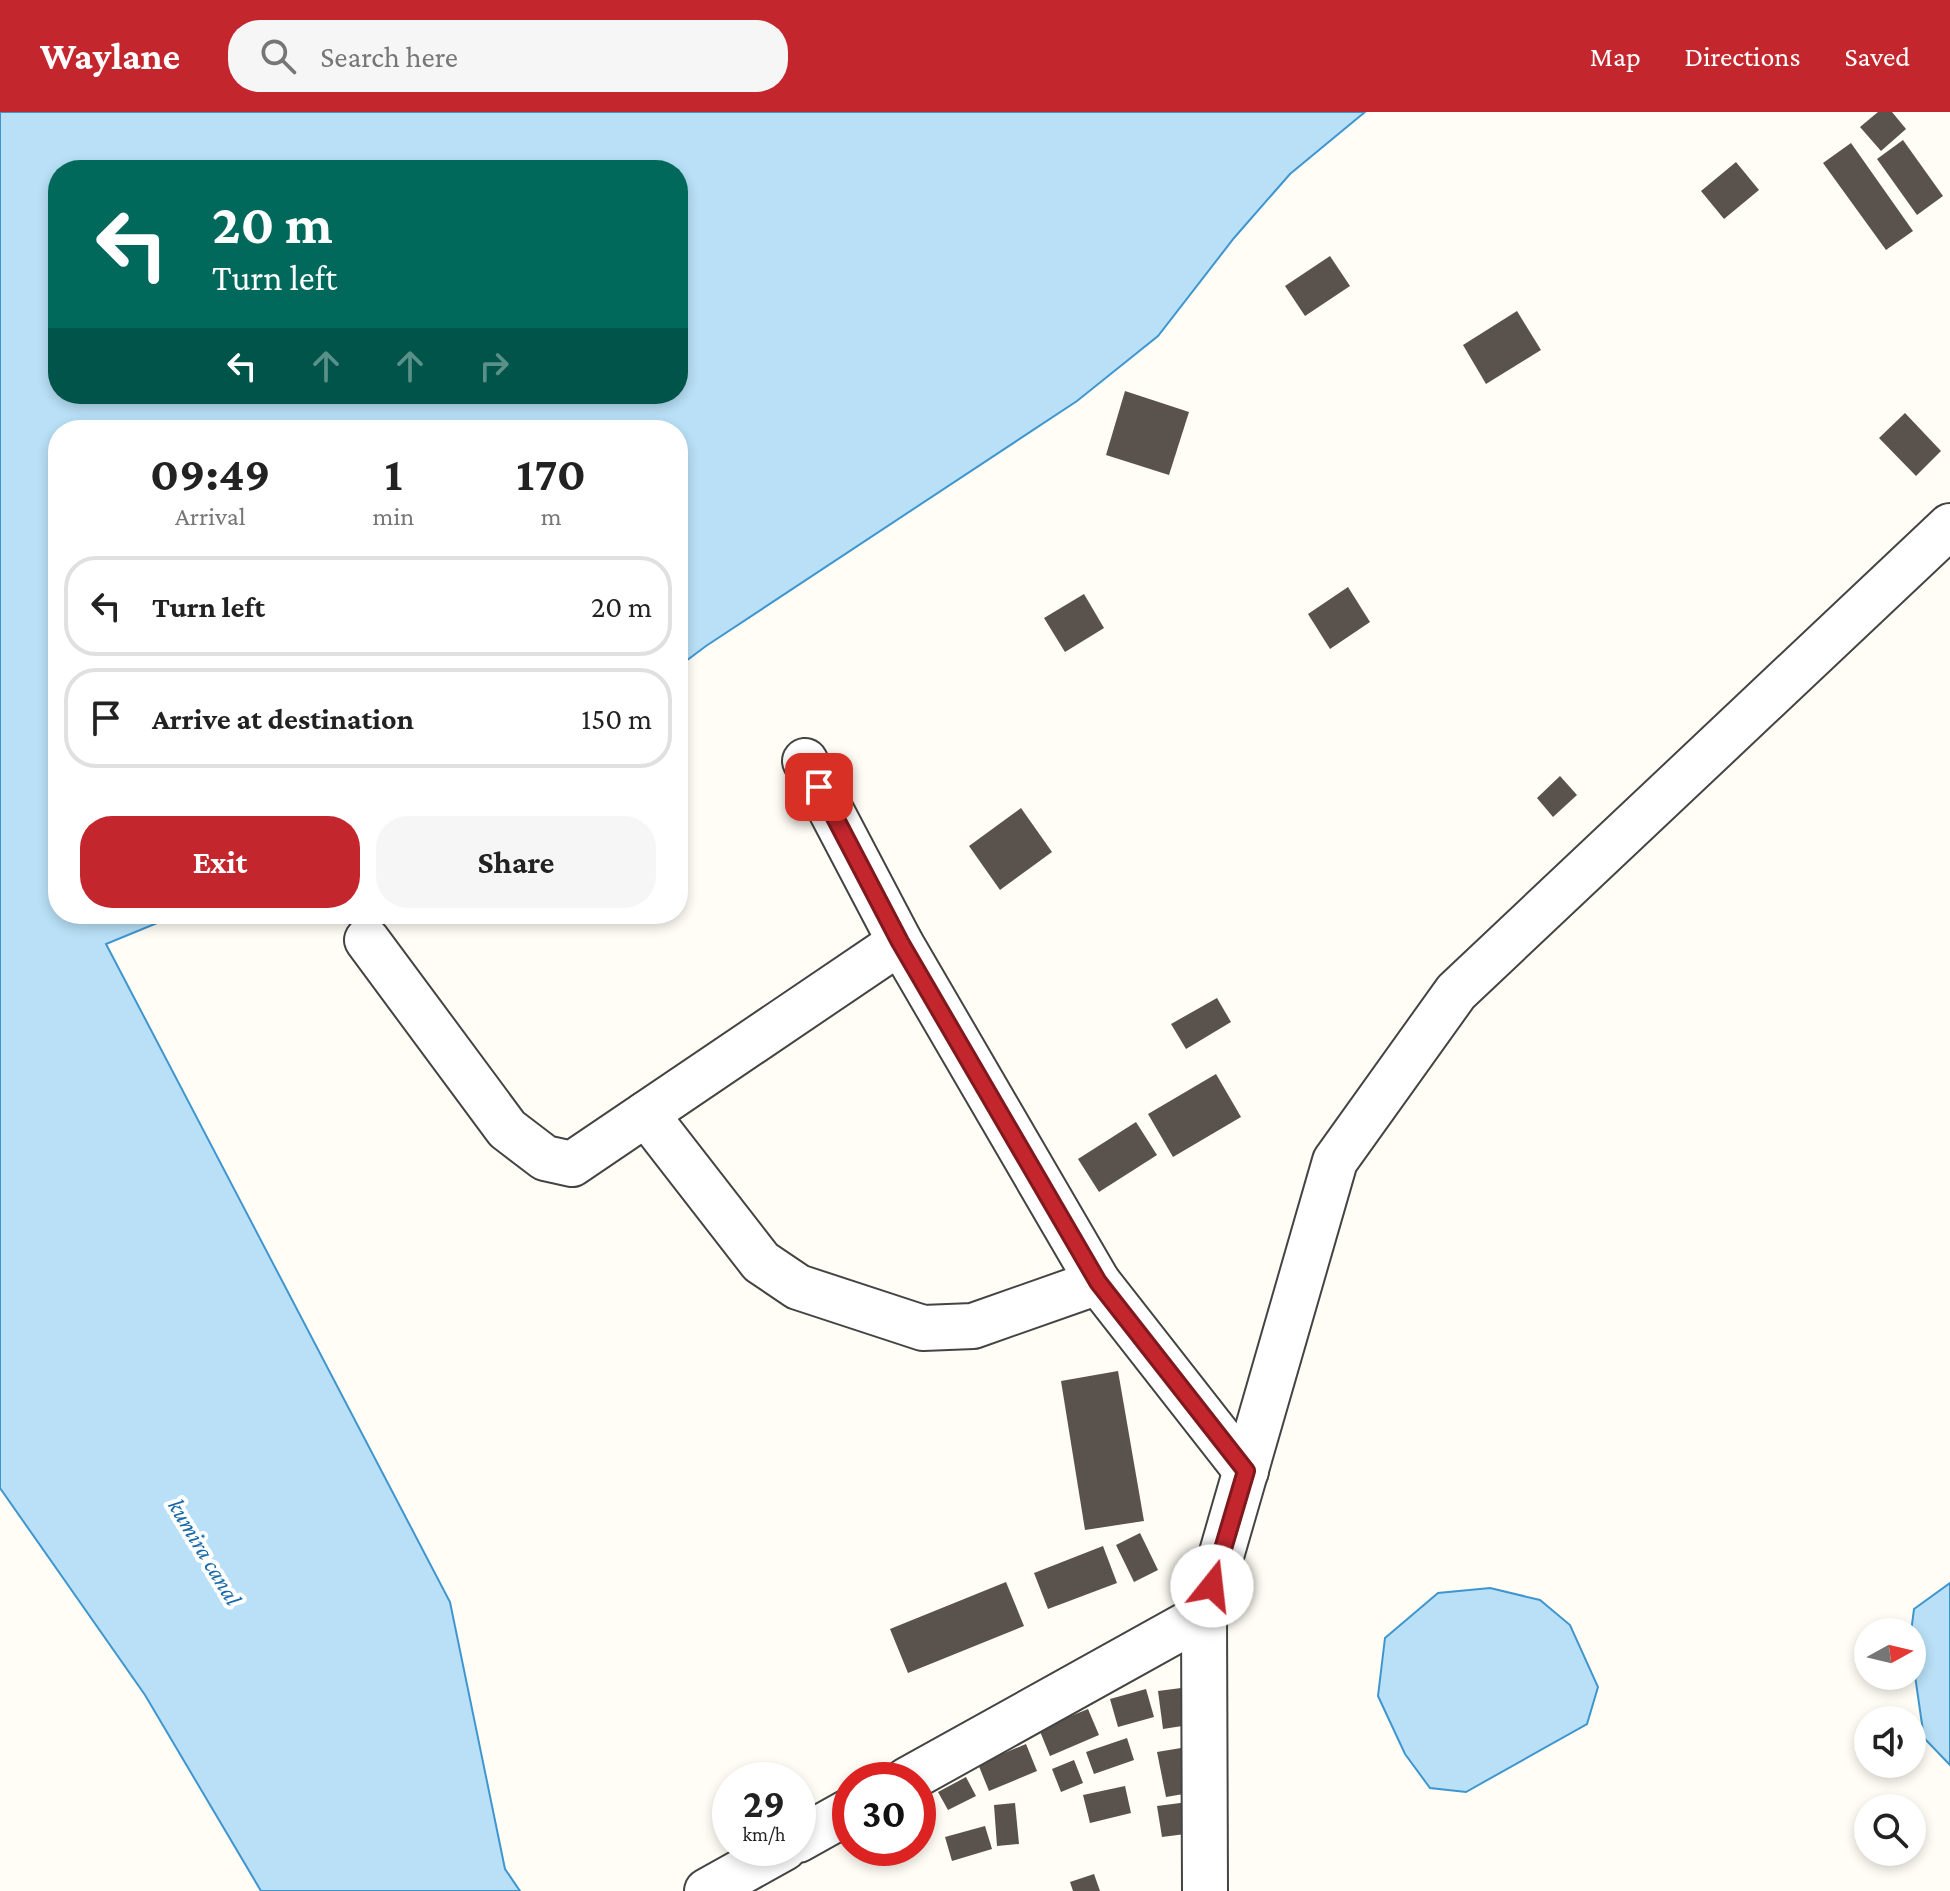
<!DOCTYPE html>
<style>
:root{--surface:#fff;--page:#f6f6f6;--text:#222;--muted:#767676;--line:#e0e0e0;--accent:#c4262e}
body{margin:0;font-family:"Crimson Pro",serif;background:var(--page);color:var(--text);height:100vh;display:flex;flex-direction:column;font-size:30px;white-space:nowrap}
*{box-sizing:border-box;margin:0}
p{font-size:26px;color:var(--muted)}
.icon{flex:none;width:44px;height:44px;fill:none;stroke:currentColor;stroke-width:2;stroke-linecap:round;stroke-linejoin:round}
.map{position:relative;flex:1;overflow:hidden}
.drawer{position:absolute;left:48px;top:308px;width:640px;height:504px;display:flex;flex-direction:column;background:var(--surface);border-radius:32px;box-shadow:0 4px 12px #0003}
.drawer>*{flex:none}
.guide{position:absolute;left:48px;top:48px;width:640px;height:244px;border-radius:32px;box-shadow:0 4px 12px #0003;background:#00695c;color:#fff;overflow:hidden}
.needle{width:52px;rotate:82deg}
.tools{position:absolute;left:1854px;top:1506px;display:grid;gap:16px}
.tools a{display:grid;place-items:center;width:72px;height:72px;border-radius:50%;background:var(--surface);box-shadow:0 4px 12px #0003;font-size:40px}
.speed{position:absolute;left:712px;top:1650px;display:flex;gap:16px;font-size:40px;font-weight:700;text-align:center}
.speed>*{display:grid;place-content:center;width:104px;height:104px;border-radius:50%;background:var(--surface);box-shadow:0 4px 12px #0003;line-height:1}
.speed small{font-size:20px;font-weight:400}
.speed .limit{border:12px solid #d22;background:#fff;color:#111}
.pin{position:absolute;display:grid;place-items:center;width:68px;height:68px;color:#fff;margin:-34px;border-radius:16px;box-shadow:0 4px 12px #0006}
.me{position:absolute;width:88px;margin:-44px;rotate:16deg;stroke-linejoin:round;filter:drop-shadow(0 0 6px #0008)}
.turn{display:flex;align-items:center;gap:28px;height:168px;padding:0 32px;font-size:36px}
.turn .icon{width:104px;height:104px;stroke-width:2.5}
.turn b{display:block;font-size:56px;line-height:68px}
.lanes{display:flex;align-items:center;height:76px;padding:0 32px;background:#0003;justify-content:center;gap:40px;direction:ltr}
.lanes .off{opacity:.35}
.eta{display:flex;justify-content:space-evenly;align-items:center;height:136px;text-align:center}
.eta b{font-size:48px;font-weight:700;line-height:56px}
.button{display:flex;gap:16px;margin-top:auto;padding:16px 32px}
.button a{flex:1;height:92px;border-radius:32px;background:var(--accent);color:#fff;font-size:32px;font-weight:700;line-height:92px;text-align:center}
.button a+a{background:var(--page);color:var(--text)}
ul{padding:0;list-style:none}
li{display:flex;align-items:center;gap:24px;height:100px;margin:0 16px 12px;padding:0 16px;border:4px solid var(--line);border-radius:32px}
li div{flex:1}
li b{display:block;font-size:30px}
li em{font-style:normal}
header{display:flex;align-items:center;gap:48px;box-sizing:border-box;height:112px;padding:0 40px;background:var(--accent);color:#fff}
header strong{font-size:38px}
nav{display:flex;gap:44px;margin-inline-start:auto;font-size:28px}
.search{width:560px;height:72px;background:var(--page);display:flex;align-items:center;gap:20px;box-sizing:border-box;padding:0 28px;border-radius:32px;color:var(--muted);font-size:30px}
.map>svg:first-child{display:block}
.water{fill:#b9e0f7;stroke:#3f96cf;stroke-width:2;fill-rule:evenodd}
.building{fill:#5a524d}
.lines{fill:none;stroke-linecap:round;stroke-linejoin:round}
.minor-casing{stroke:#444;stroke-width:48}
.minor{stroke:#fff;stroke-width:44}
.route-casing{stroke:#7f191e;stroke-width:20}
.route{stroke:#c4262e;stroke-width:14}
.labels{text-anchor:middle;stroke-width:8;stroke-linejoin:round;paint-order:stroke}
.water-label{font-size:24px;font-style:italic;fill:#1768a6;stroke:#fff}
</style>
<header>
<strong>Waylane</strong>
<div class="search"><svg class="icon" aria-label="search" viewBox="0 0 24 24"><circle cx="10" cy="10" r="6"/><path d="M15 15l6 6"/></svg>Search here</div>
<nav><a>Map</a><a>Directions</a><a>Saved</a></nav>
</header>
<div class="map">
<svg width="1950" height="1779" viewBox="0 0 1950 1779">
<rect width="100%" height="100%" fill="#fffdf5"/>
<g class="water">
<path d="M 0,0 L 1365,0 L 1290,62 L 1234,126 L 1158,224 L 1077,289 L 706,534 L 678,555 L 678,318 L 58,318 L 58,802 L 179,802 L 106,832 L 450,1490 L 505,1757 L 520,1779 L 261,1779 L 145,1583 L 0,1376 ZM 58,58 L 678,58 L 678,282 L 58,282 Z"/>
<path d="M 1950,1471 L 1950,1653 L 1924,1626 L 1912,1543 L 1911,1520 L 1914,1497 Z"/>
<path d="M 1490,1476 L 1540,1488 L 1570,1513 L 1598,1575 L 1587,1612 L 1466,1680 L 1430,1676 L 1405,1642 L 1378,1584 L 1385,1526 L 1438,1481 Z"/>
</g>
<g class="building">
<path d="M 1878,0 L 1892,0 L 1906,17 L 1881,39 L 1860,15 Z"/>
<path d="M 1903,28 L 1943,84 L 1917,103 L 1877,47 Z"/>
<path d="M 1851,31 L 1913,119 L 1886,138 L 1823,51 Z"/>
<path d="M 1736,50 L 1759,78 L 1724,107 L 1701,79 Z"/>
<path d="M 1330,144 L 1350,174 L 1305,204 L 1285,174 Z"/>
<path d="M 1517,199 L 1541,238 L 1486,272 L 1463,233 Z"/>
<path d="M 1125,279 L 1189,300 L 1169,363 L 1106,343 Z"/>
<path d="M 1905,301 L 1941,339 L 1916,364 L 1879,326 Z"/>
<path d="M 1348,475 L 1370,510 L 1330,537 L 1308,502 Z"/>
<path d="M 1084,482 L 1104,516 L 1065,540 L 1044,506 Z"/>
<path d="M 1560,664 L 1577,683 L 1553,705 L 1537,686 Z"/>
<path d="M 1021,696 L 1052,740 L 1000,778 L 969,734 Z"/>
<path d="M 1217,886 L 1231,910 L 1186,937 L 1171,912 Z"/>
<path d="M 1216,962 L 1241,1005 L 1173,1045 L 1148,1002 Z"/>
<path d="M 1136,1010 L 1157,1043 L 1099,1080 L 1078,1047 Z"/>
<path d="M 1118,1259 L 1144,1409 L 1085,1418 L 1061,1269 Z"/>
<path d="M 1140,1421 L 1158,1458 L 1134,1470 L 1116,1433 Z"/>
<path d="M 1103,1434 L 1117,1471 L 1048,1497 L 1034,1461 Z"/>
<path d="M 1006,1470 L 1024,1514 L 908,1561 L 890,1517 Z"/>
<path d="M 1189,1575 L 1195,1612 L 1163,1617 L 1158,1579 Z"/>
<path d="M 1146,1577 L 1154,1605 L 1118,1615 L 1110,1587 Z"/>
<path d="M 1088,1597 L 1099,1623 L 1050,1644 L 1039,1617 Z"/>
<path d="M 1127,1626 L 1134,1648 L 1094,1662 L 1086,1640 Z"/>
<path d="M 1026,1632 L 1037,1659 L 989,1679 L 978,1652 Z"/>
<path d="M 1187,1635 L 1195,1680 L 1166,1685 L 1157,1640 Z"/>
<path d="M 1074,1648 L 1083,1671 L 1061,1680 L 1052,1657 Z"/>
<path d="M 966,1665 L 976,1684 L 948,1698 L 938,1680 Z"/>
<path d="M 1125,1674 L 1131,1701 L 1090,1711 L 1083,1683 Z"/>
<path d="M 1188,1690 L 1193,1721 L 1162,1725 L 1157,1694 Z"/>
<path d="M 1015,1691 L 1019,1732 L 997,1734 L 994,1693 Z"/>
<path d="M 985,1714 L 992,1737 L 952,1749 L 945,1725 Z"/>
<path d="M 1094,1762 L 1100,1779 L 1073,1779 L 1070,1770 Z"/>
</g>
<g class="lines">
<g class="minor-casing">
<g id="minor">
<path d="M 805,649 L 900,830 L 1098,1170 L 1246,1359"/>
<path d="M 367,828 L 507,1017 L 545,1046 L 572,1052 L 900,830"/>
<path d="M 646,1002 L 761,1150 L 798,1175 L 923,1216 L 973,1214 L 1098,1170"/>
<path d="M 907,1668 L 1204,1503"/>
<path d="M 798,1728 L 850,1699"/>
<path d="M 707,1779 L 784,1736"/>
<path d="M 1205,1779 L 1204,1503 L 1335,1049 L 1456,880 L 1950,414"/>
</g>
</g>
<use href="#minor" class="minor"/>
</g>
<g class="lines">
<g class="route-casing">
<path id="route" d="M 819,675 L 900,830 L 1098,1170 L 1246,1359 L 1212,1474"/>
</g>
<use href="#route" class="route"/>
</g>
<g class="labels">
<g class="water-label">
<text transform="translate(205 1440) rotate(59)" y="8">kumira canal</text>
</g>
</g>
</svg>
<div class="tools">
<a><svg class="needle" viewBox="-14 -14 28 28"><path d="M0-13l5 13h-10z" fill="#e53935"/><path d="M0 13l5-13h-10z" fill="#767676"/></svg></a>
<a><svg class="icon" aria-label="sound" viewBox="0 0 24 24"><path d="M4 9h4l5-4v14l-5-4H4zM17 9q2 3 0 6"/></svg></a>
<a><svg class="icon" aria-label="search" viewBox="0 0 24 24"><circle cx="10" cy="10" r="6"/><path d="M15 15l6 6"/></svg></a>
</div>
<div class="speed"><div>29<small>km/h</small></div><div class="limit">30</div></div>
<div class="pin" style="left:819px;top:675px;background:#d93025"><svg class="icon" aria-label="arrive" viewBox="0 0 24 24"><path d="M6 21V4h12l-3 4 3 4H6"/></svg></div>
<svg class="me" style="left:1212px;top:1474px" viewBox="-20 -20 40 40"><circle r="19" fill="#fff"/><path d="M0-13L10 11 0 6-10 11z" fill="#c4262e"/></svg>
<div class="guide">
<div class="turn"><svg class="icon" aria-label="left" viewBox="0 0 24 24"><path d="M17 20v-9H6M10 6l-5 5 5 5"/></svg><div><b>20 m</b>Turn left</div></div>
<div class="lanes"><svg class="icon" aria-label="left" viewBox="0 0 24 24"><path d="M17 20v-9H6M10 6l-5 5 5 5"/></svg><svg class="icon off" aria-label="ahead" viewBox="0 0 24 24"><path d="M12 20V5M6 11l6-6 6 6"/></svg><svg class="icon off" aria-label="ahead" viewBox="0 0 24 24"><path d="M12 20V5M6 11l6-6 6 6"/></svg><svg class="icon off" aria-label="right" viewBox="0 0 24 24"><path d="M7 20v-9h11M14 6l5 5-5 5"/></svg></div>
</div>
<section class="drawer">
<div class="eta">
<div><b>09:49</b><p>Arrival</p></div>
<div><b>1</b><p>min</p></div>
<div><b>170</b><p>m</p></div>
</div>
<ul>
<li><svg class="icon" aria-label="left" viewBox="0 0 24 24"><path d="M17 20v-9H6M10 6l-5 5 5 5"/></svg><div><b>Turn left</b></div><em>20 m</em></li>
<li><svg class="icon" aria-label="arrive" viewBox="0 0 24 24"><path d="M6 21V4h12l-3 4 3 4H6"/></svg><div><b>Arrive at destination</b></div><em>150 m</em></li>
</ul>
<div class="button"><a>Exit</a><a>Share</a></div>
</section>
</div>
